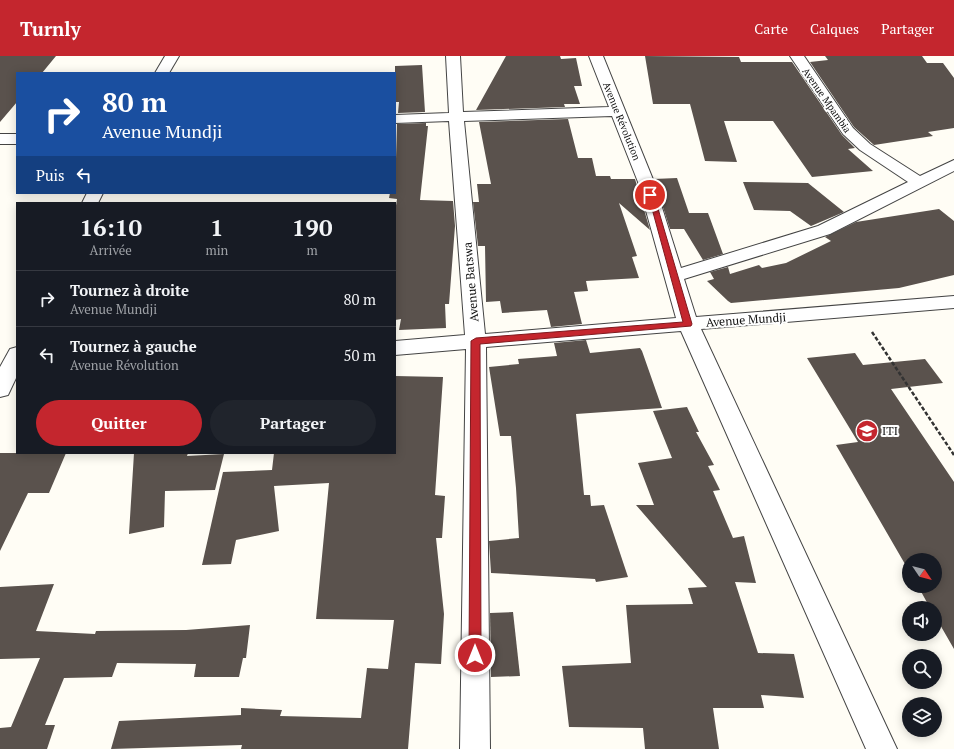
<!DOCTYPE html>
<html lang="fr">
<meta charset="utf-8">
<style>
:root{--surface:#171b24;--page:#20242c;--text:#f1f3f6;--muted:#9ea1a6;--line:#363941;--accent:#c4262e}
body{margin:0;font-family:"PT Serif",serif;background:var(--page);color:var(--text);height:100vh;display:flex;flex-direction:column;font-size:15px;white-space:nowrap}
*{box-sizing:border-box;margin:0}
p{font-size:13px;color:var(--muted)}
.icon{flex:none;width:22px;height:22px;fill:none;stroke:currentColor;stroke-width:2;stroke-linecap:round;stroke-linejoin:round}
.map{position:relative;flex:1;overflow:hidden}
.drawer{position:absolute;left:16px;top:146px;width:380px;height:252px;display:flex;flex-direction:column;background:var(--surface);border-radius:0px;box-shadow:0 2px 10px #0003}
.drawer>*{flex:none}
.banner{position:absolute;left:16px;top:16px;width:380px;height:122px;border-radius:0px;box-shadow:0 2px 10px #0003;background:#1a4fa0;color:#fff;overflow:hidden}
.needle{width:26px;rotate:125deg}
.buttons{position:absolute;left:902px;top:497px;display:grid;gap:8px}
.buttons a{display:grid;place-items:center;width:40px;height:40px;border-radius:50%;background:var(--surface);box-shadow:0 2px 10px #0003;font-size:20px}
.pin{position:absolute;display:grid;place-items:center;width:34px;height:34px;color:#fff;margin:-17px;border:2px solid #fff;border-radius:50%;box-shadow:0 1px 4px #0007}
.me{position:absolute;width:44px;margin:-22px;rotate:0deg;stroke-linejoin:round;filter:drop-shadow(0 0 3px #0008)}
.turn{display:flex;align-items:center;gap:14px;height:84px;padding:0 20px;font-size:18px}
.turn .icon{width:52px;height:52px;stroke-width:2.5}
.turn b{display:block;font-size:28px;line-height:34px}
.then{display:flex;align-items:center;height:38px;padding:0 20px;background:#0003;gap:8px;font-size:15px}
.eta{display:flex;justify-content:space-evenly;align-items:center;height:68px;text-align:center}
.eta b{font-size:24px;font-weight:800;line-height:28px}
.primary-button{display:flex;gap:8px;margin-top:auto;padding:8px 20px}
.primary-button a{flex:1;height:46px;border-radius:24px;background:var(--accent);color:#fff;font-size:16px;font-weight:800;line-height:46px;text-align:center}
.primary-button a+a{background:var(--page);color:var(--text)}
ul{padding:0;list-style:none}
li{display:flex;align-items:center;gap:12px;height:56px;padding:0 20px;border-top:1px solid var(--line)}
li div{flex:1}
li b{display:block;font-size:15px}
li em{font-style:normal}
header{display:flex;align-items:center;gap:24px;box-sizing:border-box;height:56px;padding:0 20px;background:var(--accent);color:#fff}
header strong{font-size:19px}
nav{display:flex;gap:22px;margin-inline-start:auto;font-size:14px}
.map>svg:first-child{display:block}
.building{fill:#5a524d}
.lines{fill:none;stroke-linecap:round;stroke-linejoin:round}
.minor-casing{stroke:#444;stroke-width:2}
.path{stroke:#333;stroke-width:2.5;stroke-dasharray:4 2;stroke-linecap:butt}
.minor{fill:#fff;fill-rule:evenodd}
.route{fill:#c4262e;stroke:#7f191e}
.labels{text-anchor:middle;stroke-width:4;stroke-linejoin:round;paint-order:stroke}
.far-street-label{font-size:10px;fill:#111;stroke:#fff}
.street-label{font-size:12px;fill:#111;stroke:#fff}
.poi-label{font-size:12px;fill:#111;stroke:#fff;text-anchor:start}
</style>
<header>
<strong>Turnly</strong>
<nav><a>Carte</a><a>Calques</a><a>Partager</a></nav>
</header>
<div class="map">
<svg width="954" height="693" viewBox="0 0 954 693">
<rect width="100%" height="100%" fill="#fffdf5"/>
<g class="building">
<path d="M 0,0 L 56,0 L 42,17 L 17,17 L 17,46 L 0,66 Z"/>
<path d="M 506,0 L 560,0 L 561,3 L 576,2 L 582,30 L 574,30 L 580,48 L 564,48 L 565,51 L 476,54 Z"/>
<path d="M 645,0 L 739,1 L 741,6 L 792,6 L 842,79 L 855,92 L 848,93 L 873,115 L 812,121 L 773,65 L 724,65 L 737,106 L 705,105 L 690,48 L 653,48 Z"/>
<path d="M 825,0 L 922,0 L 927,7 L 943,7 L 954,22 L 954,72 L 928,76 L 933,80 L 874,89 L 854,71 L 810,6 L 828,4 Z"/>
<path d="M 422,9 L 425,56 L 398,57 L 399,46 L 395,46 L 395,10 Z"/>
<path d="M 568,63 L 578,102 L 592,102 L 596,120 L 610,120 L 611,123 L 635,123 L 650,174 L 619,147 L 637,200 L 632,201 L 639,222 L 586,225 L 588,235 L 574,236 L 582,268 L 551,271 L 547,254 L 502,257 L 500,245 L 486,246 L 485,190 L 478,190 L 473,146 L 479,146 L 477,128 L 491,128 L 479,66 Z"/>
<path d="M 426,67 L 426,70 L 428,70 L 420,144 L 453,145 L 455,170 L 449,248 L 445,248 L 446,272 L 399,274 L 401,263 L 395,264 L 395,156 L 397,143 L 389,142 L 390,137 L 395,137 L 397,68 Z"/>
<path d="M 677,122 L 689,157 L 708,157 L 723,198 L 703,204 L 684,173 L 670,173 L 654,123 Z"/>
<path d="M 743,126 L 808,127 L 844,156 L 811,170 L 790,155 L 754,154 Z"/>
<path d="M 939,153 L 954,165 L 954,219 L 899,232 L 731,247 L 728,245 L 707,225 L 714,223 L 710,216 L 728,211 L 730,218 L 759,209 L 762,212 L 786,207 L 831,185 L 825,181 L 856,166 Z"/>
<path d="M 586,284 L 590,297 L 640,292 L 642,295 L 662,352 L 576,358 L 584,439 L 590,439 L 591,450 L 604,449 L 628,521 L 596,526 L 595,523 L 491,517 L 489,485 L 519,482 L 516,432 L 511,380 L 500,380 L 489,311 L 519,308 L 518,303 L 557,300 L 554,287 Z"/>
<path d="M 855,297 L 863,309 L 925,303 L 943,327 L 891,333 L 954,426 L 954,593 L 935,560 L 935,552 L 930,552 L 918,530 L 935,530 L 935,504 L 909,504 L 909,515 L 836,389 L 858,386 L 807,302 Z"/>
<path d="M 395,320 L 443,321 L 435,439 L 445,440 L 442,482 L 436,482 L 444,558 L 441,608 L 415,607 L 408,693 L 241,693 L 242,689 L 111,693 L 119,665 L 241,659 L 241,652 L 282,654 L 280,660 L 361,662 L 367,612 L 388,613 L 394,564 L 316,563 L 329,427 L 274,430 L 279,475 L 236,484 L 231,508 L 202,509 L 223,416 L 272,414 L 274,397 L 395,397 Z"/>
<path d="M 687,351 L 699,376 L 696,376 L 714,409 L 708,410 L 720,434 L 713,435 L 733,482 L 744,480 L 756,527 L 735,526 L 758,597 L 794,598 L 804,642 L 761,639 L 764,652 L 713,652 L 719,693 L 645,693 L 643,672 L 569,671 L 562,610 L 631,607 L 626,549 L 693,548 L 688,532 L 707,531 L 636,449 L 654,449 L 638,407 L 672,402 L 653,355 Z"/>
<path d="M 0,397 L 66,397 L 49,437 L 28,437 L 0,495 Z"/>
<path d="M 134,397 L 188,397 L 187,400 L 224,398 L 215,434 L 165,435 L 164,471 L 129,478 Z"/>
<path d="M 54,528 L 36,575 L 95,578 L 96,575 L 186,574 L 250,569 L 246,602 L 243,602 L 239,621 L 194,621 L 196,608 L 117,607 L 112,621 L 64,622 L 45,669 L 55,669 L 47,693 L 0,693 L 0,672 L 11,671 L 40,602 L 0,603 L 0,531 Z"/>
<path d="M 513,556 L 520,620 L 491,621 L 490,557 Z"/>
</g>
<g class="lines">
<g class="minor-casing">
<g id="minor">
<path d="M 165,0 L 179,0 L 169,17 L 155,17 Z"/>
<path d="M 446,0 L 460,0 L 463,56 L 609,51 L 589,0 L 603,0 L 654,126 L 681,212 L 818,170 L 908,126 L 860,94 L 843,78 L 790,0 L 804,0 L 853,72 L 870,88 L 920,120 L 954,104 L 954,115 L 830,178 L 684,223 L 696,261 L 954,240 L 954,252 L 701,273 L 897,693 L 866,693 L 681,275 L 486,291 L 490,693 L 460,693 L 466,293 L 395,299 L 395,285 L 465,279 L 449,65 L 395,67 L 395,59 L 449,57 ZM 612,60 L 638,126 L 676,262 L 485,278 L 464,65 Z"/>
<rect x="0" y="78" width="17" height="10"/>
<path d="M 87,137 L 103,137 L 98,147 L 82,147 Z"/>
<path d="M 17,291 L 17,320 L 8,339 L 0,341 L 0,311 L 10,293 Z"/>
</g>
</g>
<path class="path" d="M 872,276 L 954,399"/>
<use href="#minor" class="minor"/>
</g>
<path class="route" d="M 648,138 L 654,139 L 692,268 L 691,270 L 480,288 L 481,599 L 479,603 L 475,605 L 471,603 L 469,599 L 471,285 L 476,282 L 683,266 Z"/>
<defs>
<g id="school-disc" transform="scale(1.15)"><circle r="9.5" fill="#c4262e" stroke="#fff"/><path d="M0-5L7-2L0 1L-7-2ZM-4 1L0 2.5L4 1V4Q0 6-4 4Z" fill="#fff"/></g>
</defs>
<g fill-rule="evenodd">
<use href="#school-disc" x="867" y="375"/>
</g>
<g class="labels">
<g class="far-street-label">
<text transform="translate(827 44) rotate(55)" y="4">Avenue Mpambia</text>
<text transform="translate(622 65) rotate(68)" y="4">Avenue Révolution</text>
</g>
<g class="street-label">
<text transform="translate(471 226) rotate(-95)" y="4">Avenue Batswa</text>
<text transform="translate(746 264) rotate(-4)" y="4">Avenue Mundji</text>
</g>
<g class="poi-label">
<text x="882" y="379">ITI</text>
</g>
</g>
</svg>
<div class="buttons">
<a><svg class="needle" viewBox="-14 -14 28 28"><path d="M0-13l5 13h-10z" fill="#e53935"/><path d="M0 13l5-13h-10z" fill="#9ea1a6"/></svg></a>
<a><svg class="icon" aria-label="sound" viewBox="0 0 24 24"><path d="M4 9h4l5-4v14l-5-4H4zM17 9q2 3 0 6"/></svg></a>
<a><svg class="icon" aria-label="search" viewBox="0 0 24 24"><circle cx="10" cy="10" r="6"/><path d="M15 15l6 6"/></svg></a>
<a><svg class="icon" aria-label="layers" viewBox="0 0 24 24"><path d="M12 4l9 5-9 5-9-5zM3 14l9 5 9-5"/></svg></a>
</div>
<div class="pin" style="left:650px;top:139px;background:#d93025"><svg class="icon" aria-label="arrive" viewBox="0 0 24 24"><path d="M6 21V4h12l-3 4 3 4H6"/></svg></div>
<svg class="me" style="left:475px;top:599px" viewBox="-20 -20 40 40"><circle r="17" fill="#c4262e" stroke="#fff" stroke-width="3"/><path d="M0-11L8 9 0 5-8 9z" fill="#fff"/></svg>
<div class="banner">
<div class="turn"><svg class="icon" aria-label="right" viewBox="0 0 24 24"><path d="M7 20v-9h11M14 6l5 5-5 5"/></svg><div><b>80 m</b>Avenue Mundji</div></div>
<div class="then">Puis<svg class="icon" aria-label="left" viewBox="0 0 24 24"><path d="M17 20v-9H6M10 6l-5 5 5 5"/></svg></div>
</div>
<section class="drawer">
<div class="eta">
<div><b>16:10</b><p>Arrivée</p></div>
<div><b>1</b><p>min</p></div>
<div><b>190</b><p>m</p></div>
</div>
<ul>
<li><svg class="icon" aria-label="right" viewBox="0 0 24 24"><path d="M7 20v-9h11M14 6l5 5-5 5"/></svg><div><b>Tournez à droite</b><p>Avenue Mundji</p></div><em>80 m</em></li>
<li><svg class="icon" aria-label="left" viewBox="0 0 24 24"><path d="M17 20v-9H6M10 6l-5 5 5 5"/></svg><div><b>Tournez à gauche</b><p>Avenue Révolution</p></div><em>50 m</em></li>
</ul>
<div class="primary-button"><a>Quitter</a><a>Partager</a></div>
</section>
</div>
